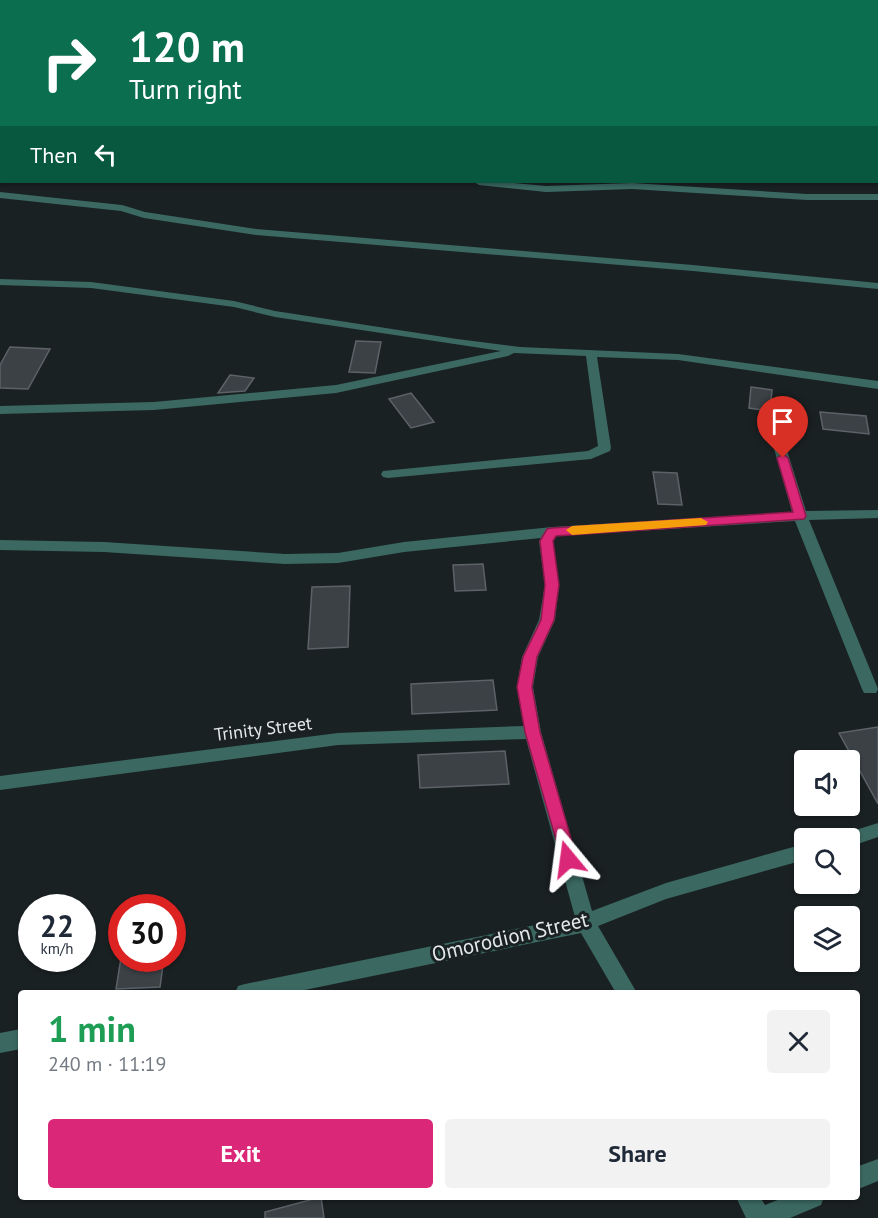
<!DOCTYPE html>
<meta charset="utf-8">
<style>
:root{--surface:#fff;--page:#f2f2f3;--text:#1f2937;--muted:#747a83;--accent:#db2777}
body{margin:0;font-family:"PT Sans",sans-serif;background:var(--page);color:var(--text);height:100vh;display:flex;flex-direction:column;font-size:22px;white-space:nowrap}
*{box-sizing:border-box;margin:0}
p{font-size:20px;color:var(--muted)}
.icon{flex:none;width:33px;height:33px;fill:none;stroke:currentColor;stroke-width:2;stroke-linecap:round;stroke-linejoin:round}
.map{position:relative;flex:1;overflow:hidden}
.side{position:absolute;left:18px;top:990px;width:842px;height:210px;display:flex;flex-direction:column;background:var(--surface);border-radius:6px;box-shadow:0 2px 4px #0004}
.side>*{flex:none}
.guide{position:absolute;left:0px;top:0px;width:879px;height:183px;box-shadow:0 2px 4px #0004;background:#0b6e4f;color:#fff;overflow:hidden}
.controls{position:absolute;left:794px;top:750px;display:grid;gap:12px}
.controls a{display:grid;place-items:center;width:66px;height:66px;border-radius:6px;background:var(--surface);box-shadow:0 2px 4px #0004;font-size:30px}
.speed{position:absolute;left:18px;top:894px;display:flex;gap:12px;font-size:30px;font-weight:700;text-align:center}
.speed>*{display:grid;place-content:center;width:78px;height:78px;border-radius:50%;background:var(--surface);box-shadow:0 2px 4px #0004;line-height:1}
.speed small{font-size:15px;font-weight:400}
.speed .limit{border:9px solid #d22;background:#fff;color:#111}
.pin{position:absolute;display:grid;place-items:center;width:51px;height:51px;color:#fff;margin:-62px -26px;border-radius:50% 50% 50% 0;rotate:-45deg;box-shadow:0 0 6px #0007}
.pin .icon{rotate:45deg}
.me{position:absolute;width:66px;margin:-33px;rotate:344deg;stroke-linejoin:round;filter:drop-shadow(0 0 4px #0008)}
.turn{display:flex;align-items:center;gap:21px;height:126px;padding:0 30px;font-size:27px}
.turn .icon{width:78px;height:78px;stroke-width:2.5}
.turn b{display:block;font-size:42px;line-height:51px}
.then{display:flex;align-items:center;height:57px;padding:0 30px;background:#0003;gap:12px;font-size:22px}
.round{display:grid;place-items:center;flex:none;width:63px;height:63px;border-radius:6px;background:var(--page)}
.headline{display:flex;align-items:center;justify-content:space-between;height:102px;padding:0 30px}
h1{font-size:36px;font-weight:700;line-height:45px;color:#1e9e55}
.cta{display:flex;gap:12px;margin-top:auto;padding:12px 30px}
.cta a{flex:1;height:69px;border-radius:6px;background:var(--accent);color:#fff;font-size:24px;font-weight:700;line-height:69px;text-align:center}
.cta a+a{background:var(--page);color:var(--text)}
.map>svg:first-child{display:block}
.building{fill:#3c4146;stroke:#5c6267;stroke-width:1.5}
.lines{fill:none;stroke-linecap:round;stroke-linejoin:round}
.minor{fill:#3b6962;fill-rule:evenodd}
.route{fill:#db2777;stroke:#8e194d;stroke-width:1.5}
.slow{fill:#f59e0b}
.labels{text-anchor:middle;stroke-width:6;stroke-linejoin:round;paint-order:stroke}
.street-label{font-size:18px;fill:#e3e8e9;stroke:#1a2123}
.near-street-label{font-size:21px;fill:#e3e8e9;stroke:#1a2123}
</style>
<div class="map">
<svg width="878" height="1218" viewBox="0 0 878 1218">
<rect width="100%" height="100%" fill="#1a2123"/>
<g class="building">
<path d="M 356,341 L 381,342 L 375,373 L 349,372 Z"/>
<path d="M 10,347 L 50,349 L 28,389 L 0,388 L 0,365 Z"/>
<path d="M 230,375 L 254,378 L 245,391 L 218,393 Z"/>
<path d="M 751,387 L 772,390 L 770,411 L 749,408 Z"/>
<path d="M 411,393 L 434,422 L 411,428 L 389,399 Z"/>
<path d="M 820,412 L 866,416 L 869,434 L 823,429 Z"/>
<path d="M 653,472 L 677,473 L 682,505 L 658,504 Z"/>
<path d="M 483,564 L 486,590 L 455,591 L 453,565 Z"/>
<path d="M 350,586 L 348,647 L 308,649 L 312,587 Z"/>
<path d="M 493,680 L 497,710 L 412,714 L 411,684 Z"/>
<path d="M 878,727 L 878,804 L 839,733 Z"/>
<path d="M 505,751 L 509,784 L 420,788 L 418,755 Z"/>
<path d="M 121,958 L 164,958 L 160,987 L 116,989 Z"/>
<path d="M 321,1197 L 324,1218 L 265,1218 L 265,1212 Z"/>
</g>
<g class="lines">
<g class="minor">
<path d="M 6,0 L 14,0 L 16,2 L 7,2 Z"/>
<path d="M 128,0 L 138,0 L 126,2 Z"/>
<path d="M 204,0 L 215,2 L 205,2 Z"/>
<path d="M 359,0 L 367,0 L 369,2 L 360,2 Z"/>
<path d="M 792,0 L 812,2 L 793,2 Z"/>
<rect x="0" y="45" width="2" height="5"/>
<path d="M 474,182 L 501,182 L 546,186 L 632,183 L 807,194 L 878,194 L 878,200 L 807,200 L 632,189 L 546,192 L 479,185 Z"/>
<path d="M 0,192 L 122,205 L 145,212 L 256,229 L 693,265 L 878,283 L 878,289 L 693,271 L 256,235 L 144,218 L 121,211 L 0,198 Z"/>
<path d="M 0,279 L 91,282 L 234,301 L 275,311 L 457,339 L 520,347 L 678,354 L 878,381 L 878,389 L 678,360 L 597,357 L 611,448 L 610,451 L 591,459 L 388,478 L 383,477 L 381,474 L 383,471 L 588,451 L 598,446 L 586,356 L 514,353 L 508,356 L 336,393 L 154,410 L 0,414 L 0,406 L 154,402 L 336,385 L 501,351 L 275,317 L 234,307 L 91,288 L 0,285 Z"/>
<path d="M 777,434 L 783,438 L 806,511 L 878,510 L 878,518 L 809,520 L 878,689 L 876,693 L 864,693 L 862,689 L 795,521 L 556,536 L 553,541 L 559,585 L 555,620 L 538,657 L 533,687 L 541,732 L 592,911 L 666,883 L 804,844 L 804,860 L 666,899 L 598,926 L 637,993 L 616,993 L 581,933 L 290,993 L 235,993 L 238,986 L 245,984 L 575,917 L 526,739 L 338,745 L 0,790 L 0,776 L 338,733 L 524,726 L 517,687 L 522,657 L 539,620 L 545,585 L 539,541 L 541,538 L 404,552 L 338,563 L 285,564 L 104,552 L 0,550 L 0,540 L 104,542 L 285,554 L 338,553 L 404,542 L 552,527 L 792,512 L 771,438 Z"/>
<path d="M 878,823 L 878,837 L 849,847 L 849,838 L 840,838 L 843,834 Z"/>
<path d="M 21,1029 L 21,1049 L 0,1053 L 0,1033 Z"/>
<path d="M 878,1159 L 878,1181 L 856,1190 L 856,1167 Z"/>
<path d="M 736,1197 L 760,1197 L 765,1205 L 785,1197 L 824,1197 L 821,1205 L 790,1218 L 746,1218 Z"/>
</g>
</g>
<path class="route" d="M 783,454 L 788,458 L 806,516 L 804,519 L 556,536 L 553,541 L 559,585 L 554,620 L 537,657 L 532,687 L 540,732 L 577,859 L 574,864 L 568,866 L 563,864 L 525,732 L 517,687 L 523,657 L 541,620 L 545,585 L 540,541 L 547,529 L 552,528 L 793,512 L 777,458 Z"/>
<path class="slow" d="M 701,518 L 708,522 L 706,525 L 572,535 L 566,530 L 572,526 Z"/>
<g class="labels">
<g class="street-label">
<text transform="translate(263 729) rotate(-7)" y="6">Trinity Street</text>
</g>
<g class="near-street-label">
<text transform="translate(510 937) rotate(-13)" y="7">Omorodion Street</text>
</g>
</g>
</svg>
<div class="controls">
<a><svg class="icon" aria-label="sound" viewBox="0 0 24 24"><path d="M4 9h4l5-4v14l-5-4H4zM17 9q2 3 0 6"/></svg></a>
<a><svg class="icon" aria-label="search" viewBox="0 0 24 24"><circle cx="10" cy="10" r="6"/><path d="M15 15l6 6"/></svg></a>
<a><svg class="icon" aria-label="layers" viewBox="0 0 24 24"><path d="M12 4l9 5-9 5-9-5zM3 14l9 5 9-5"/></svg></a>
</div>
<div class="speed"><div>22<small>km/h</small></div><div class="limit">30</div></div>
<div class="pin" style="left:783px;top:458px;background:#d93025"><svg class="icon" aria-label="arrive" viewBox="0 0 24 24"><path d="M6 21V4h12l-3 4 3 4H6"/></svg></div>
<svg class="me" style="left:568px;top:859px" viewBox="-20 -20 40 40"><path d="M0-17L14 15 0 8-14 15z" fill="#db2777" stroke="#fff" stroke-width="4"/></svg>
<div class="guide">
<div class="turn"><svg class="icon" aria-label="right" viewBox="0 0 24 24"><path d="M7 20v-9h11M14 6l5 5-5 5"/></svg><div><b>120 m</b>Turn right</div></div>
<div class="then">Then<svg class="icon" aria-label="left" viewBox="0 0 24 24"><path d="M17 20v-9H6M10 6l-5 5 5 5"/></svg></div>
</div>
<section class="side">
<div class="headline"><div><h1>1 min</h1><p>240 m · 11:19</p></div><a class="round"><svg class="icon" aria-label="close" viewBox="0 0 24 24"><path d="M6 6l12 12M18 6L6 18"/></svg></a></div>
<div class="cta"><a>Exit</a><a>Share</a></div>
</section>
</div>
